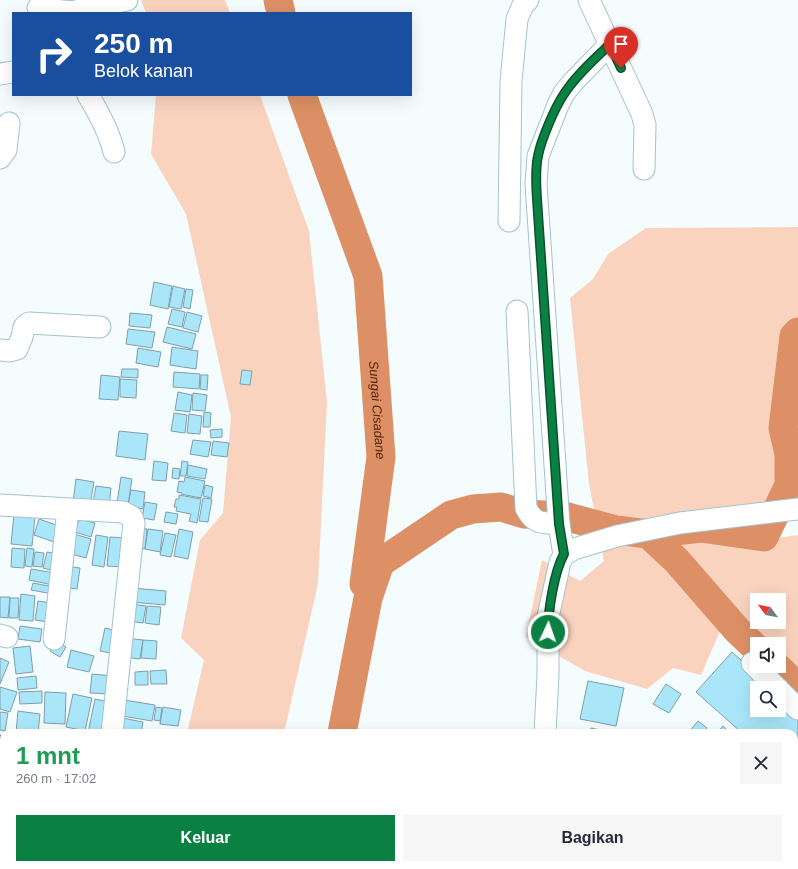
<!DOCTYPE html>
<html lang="id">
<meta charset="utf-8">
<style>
:root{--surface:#fff;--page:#f6f6f7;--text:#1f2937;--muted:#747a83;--accent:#0b8043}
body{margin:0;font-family:Arial,sans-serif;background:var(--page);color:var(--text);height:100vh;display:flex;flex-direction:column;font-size:15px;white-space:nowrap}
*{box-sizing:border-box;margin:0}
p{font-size:13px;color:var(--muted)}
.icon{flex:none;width:22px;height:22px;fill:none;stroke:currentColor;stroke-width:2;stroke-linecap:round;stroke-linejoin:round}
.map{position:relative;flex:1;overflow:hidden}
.details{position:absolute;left:0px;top:729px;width:798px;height:140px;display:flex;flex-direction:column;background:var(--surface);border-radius:12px 12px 0 0;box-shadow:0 4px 16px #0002}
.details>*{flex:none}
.top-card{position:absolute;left:12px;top:12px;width:400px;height:84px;border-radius:0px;box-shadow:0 4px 16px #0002;background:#1a4fa0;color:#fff;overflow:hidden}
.needle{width:26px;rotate:302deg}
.fabs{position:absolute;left:750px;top:593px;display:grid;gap:8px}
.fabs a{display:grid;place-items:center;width:36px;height:36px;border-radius:0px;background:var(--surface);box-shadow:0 4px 16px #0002;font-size:20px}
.pin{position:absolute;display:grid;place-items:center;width:34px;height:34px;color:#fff;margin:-41px -17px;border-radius:50% 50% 50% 0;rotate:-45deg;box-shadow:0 0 4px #0007}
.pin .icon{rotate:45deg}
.me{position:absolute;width:44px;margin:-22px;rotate:3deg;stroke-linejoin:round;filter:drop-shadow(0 0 3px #0008)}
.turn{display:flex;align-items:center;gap:14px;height:84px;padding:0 16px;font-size:18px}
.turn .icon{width:52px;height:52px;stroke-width:2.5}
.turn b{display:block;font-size:28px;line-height:34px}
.round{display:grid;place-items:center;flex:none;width:42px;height:42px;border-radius:0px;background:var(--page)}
.summary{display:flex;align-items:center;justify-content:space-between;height:68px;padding:0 16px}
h1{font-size:24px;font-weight:700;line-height:30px;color:#1e9e55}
.primary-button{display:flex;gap:8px;margin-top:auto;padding:8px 16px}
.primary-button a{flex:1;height:46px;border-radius:0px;background:var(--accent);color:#fff;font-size:16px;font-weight:700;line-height:46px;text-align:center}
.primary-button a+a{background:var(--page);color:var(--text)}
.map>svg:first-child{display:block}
.green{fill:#fad3bf;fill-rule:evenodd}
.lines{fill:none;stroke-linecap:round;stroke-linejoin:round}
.river{stroke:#dd9065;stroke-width:29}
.building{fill:#aae6fa;stroke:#809ea9}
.minor-casing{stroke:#a4c3ce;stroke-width:23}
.minor{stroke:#fff;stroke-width:21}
.route-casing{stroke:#07532c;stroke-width:10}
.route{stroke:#0b8043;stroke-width:7}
.labels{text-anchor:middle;stroke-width:4;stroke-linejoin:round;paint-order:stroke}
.water-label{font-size:13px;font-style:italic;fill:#542301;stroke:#fff}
</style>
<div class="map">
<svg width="798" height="869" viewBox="0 0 798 869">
<rect width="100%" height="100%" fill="#f5fcfe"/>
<g class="green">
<path d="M 141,0 L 225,0 L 230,13 L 146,13 Z"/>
<path d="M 156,95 L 260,95 L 309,231 L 327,402 L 318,584 L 284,733 L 187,733 L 204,660 L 181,638 L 200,540 L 223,513 L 231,417 L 186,214 L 151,154 Z"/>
<path d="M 798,227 L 798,499 L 763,540 L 798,535 L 798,676 L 779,658 L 779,644 L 764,644 L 729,610 L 701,675 L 673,668 L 647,689 L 585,671 L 526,637 L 542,560 L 580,581 L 604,561 L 589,484 L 570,298 L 593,279 L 608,254 L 646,228 ZM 757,600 L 779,600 L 779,622 L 757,622 Z"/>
<path d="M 156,865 L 253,865 L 252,869 L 156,869 Z"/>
</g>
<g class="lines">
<g class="river">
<path d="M 278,0 L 281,13"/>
<path id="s1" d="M 302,95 L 368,276 L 381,457 L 364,584"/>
<path d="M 648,534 L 677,561 L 737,630 L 757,649"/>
<path d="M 776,666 L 798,687"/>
<path d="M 342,733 L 368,598 L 380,563 L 451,515 L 473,509 L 501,507 L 524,514 L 564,516 L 616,530 L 648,534 L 701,528 L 764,537 L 789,485 L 789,454 L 783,428 L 794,336 L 798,332"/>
<path d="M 310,869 L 311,865"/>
</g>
</g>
<g class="building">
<path d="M 154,282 L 172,286 L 168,309 L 150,305 Z"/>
<path d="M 173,286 L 185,289 L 181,309 L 169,307 Z"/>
<path d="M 186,289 L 193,290 L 190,309 L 183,307 Z"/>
<path d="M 172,309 L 185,312 L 182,327 L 168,324 Z"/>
<path d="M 187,312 L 202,316 L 198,332 L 183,328 Z"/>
<path d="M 130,313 L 152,315 L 150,328 L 129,326 Z"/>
<path d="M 167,327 L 196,334 L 192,349 L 163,342 Z"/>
<path d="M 128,329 L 155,332 L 152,348 L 126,344 Z"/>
<path d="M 172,347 L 198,351 L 196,369 L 170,365 Z"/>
<path d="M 138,348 L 161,352 L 158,367 L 136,363 Z"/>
<path d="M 122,369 L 138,369 L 138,378 L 121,377 Z"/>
<path d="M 242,370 L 252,371 L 250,385 L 240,384 Z"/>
<path d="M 174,372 L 200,374 L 199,389 L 173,387 Z"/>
<path d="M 101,375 L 120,377 L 118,400 L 99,399 Z"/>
<path d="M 201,375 L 208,375 L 207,390 L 200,389 Z"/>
<path d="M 120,379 L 137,380 L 136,398 L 120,397 Z"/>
<path d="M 178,392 L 192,395 L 190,412 L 175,410 Z"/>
<path d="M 193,393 L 207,395 L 205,411 L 192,410 Z"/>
<path d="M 204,412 L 211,413 L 210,427 L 203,427 Z"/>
<path d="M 174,413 L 187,415 L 185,433 L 171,431 Z"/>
<path d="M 189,414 L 202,416 L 200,434 L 187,433 Z"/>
<path d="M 222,429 L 222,437 L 211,438 L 210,430 Z"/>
<path d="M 119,431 L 148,434 L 145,460 L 116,456 Z"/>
<path d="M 193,440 L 211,442 L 208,457 L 190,454 Z"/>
<path d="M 213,441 L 229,443 L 227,457 L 211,455 Z"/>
<path d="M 154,461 L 168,463 L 166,481 L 152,480 Z"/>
<path d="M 182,461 L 188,462 L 186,476 L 180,476 Z"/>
<path d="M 188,465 L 207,469 L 205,479 L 187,476 Z"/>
<path d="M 173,468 L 180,469 L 179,479 L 172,478 Z"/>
<path d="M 121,477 L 132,479 L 128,505 L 117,503 Z"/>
<path d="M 185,477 L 205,481 L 201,498 L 181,494 L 182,493 L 177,492 L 179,481 L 184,482 Z"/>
<path d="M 76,479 L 94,482 L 90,505 L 73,502 Z"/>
<path d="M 205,485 L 213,487 L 211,498 L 203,496 Z"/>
<path d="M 96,486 L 111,488 L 109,506 L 93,503 Z"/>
<path d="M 131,490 L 145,492 L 143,509 L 128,506 Z"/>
<path d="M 179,495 L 201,499 L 197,523 L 189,521 L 191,514 L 176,511 L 177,507 L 174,507 L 176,499 L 179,499 Z"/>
<path d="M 203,498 L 212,499 L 208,522 L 199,521 Z"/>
<path d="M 145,502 L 157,504 L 154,520 L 142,518 Z"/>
<path d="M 166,512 L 178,514 L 176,524 L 164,522 Z"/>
<path d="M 14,515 L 35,517 L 32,546 L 11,544 Z"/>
<path d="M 39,519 L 65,528 L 60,544 L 34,535 Z"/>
<path d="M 79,519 L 95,523 L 91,537 L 75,532 Z"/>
<path d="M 135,528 L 147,529 L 145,549 L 133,548 Z"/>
<path d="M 148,529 L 163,531 L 160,552 L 145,549 Z"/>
<path d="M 179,529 L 193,532 L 188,559 L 174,556 Z"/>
<path d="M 165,533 L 176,535 L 171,557 L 160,555 Z"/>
<path d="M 74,534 L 91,539 L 86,558 L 68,553 Z"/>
<path d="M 96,535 L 108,537 L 104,567 L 92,565 Z"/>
<path d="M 110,537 L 126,538 L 123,567 L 107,566 Z"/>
<path d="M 12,548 L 25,549 L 24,568 L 11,567 Z"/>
<path d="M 27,548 L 34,549 L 32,567 L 25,566 Z"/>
<path d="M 35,552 L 44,553 L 42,567 L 33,566 Z"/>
<path d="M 47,552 L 58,554 L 54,571 L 43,568 Z"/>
<path d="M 64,566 L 80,568 L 77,589 L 62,587 Z"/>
<path d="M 31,569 L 55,573 L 53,585 L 29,580 Z"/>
<path d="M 33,583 L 54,587 L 53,594 L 31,590 Z"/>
<path d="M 132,588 L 166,591 L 165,605 L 131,602 Z"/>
<path d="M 21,594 L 35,596 L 33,621 L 19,620 Z"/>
<path d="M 0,597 L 10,597 L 8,618 L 0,617 Z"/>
<path d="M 10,598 L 19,598 L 18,618 L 9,618 Z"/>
<path d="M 38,601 L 51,603 L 48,622 L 35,620 Z"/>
<path d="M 131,604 L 146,606 L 143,623 L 128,621 Z"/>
<path d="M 147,606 L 161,607 L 159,625 L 145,623 Z"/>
<path d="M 20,626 L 42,629 L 40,642 L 18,639 Z"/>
<path d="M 105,628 L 121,632 L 116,654 L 100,651 Z"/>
<path d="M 126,638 L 143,640 L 140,659 L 124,657 Z"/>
<path d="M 143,640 L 157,641 L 156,659 L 141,658 Z"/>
<path d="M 56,641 L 66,647 L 60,657 L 50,651 Z"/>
<path d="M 30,646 L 33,672 L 16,674 L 13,648 Z"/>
<path d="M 71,650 L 94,656 L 89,672 L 67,667 Z"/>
<path d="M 732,652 L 772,688 L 757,688 L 757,710 L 779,710 L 779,695 L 798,712 L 798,742 L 794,747 L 794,733 L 742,733 L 696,692 Z"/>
<path d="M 0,658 L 9,662 L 0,684 Z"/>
<path d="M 166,670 L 167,684 L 151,684 L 150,671 Z"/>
<path d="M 148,671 L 148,685 L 135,685 L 135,672 Z"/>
<path d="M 92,674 L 113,676 L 111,694 L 90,693 Z"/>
<path d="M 36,676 L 37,688 L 18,690 L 17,678 Z"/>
<path d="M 588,681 L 624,688 L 616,726 L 580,719 Z"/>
<path d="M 666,684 L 681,694 L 669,713 L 653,704 Z"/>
<path d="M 0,687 L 17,692 L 10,712 L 0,709 Z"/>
<path d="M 42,691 L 42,703 L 20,704 L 19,692 Z"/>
<path d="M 45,692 L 66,693 L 65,724 L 44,723 Z"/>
<path d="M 73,694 L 92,698 L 85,731 L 66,727 Z"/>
<path d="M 95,699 L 109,702 L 103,733 L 88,733 Z"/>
<path d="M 124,700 L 155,705 L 152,721 L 122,716 Z"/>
<path d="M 156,707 L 162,708 L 160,721 L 154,720 Z"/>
<path d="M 163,707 L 181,710 L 178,726 L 160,724 Z"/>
<path d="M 18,711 L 40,714 L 38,733 L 16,733 Z"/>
<path d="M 0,712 L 8,713 L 5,731 L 0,730 Z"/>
<path d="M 122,718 L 143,722 L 141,733 L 121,733 Z"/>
<path d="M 698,721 L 707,728 L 703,733 L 688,733 Z"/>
<path d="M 723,726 L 730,733 L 717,733 Z"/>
<path d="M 591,728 L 614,733 L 590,733 Z"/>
<path d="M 0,735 L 4,736 L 1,754 L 0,754 Z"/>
<rect x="0" y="838" width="4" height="15"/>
<path d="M 0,854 L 4,855 L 4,865 L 21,865 L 20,869 L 0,869 Z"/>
<rect x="25" y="865" width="8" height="4"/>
<path d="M 37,865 L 52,865 L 51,869 L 36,869 Z"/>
<rect x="54" y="865" width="14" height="4"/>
<path d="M 72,865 L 91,865 L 91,869 L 71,869 Z"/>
<path d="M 591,865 L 612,865 L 612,868 Z"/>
<path d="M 689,865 L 701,865 L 711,868 L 688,869 Z"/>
<path d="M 644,866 L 659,869 L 644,869 Z"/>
</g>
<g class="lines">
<g class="minor-casing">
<g id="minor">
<path d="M 589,0 L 642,114 L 645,125 L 644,169"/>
<path d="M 38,8 L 71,12 L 127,0"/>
<path d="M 0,74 L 13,72"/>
<path d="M 88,95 C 99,113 109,131 114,152"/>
<path d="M 0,158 L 6,150 L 9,123"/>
<path d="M 509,221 L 511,81 L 517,19 L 523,5 L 528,0"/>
<path d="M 517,311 L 526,508 C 535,525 541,522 559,524"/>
<path d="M 0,350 L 10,351 L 17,349 L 22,337 L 24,327 L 29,323 L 100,327"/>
<path d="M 0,505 L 123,512 L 132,517 L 134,523 L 112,733"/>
<path d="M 564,555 L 559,524 L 536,184 L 538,156 L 558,105 L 564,93 L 573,82 L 610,44"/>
<path d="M 0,635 L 7,637"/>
<path d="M 54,639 L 68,509"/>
<path d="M 752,663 L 777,688"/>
<path d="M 779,690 L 798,709"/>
<path d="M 545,733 L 548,675 L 548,617 L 560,562 L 564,555 L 574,549 L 617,536 L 680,523 L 798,509"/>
<path d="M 0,759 L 2,766 L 0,781"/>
<path d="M 98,869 L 98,865"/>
<path d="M 534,869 L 534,865"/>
</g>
</g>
<use href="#minor" class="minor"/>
</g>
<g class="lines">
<g class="route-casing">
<path id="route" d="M 548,632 C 548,611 554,572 564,554 L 559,524 L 537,199 C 536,185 535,170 538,156 C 541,140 555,107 564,94 C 576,75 594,60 610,44 L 621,68"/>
</g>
<use href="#route" class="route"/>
</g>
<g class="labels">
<g class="water-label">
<text dy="5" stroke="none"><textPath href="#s1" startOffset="327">Sungai Cisadane</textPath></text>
</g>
</g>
</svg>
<div class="fabs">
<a><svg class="needle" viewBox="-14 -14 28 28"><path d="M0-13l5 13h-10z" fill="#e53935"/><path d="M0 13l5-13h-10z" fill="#747a83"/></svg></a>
<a><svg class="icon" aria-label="sound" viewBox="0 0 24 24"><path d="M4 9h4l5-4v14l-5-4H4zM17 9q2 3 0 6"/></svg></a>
<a><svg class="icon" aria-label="search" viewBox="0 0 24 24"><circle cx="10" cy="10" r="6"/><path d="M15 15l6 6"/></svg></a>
</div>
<div class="pin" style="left:621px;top:68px;background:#d93025"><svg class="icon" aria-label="arrive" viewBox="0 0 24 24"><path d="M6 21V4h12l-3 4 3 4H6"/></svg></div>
<svg class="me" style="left:548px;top:632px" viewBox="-20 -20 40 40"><circle r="17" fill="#0b8043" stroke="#fff" stroke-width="3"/><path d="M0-11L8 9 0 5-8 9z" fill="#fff"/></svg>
<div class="top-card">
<div class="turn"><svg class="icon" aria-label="right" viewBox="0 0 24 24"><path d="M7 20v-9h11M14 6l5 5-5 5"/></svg><div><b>250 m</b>Belok kanan</div></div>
</div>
<section class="details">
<div class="summary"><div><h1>1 mnt</h1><p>260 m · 17:02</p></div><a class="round"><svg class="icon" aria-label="close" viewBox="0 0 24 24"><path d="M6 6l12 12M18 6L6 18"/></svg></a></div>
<div class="primary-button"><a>Keluar</a><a>Bagikan</a></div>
</section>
</div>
